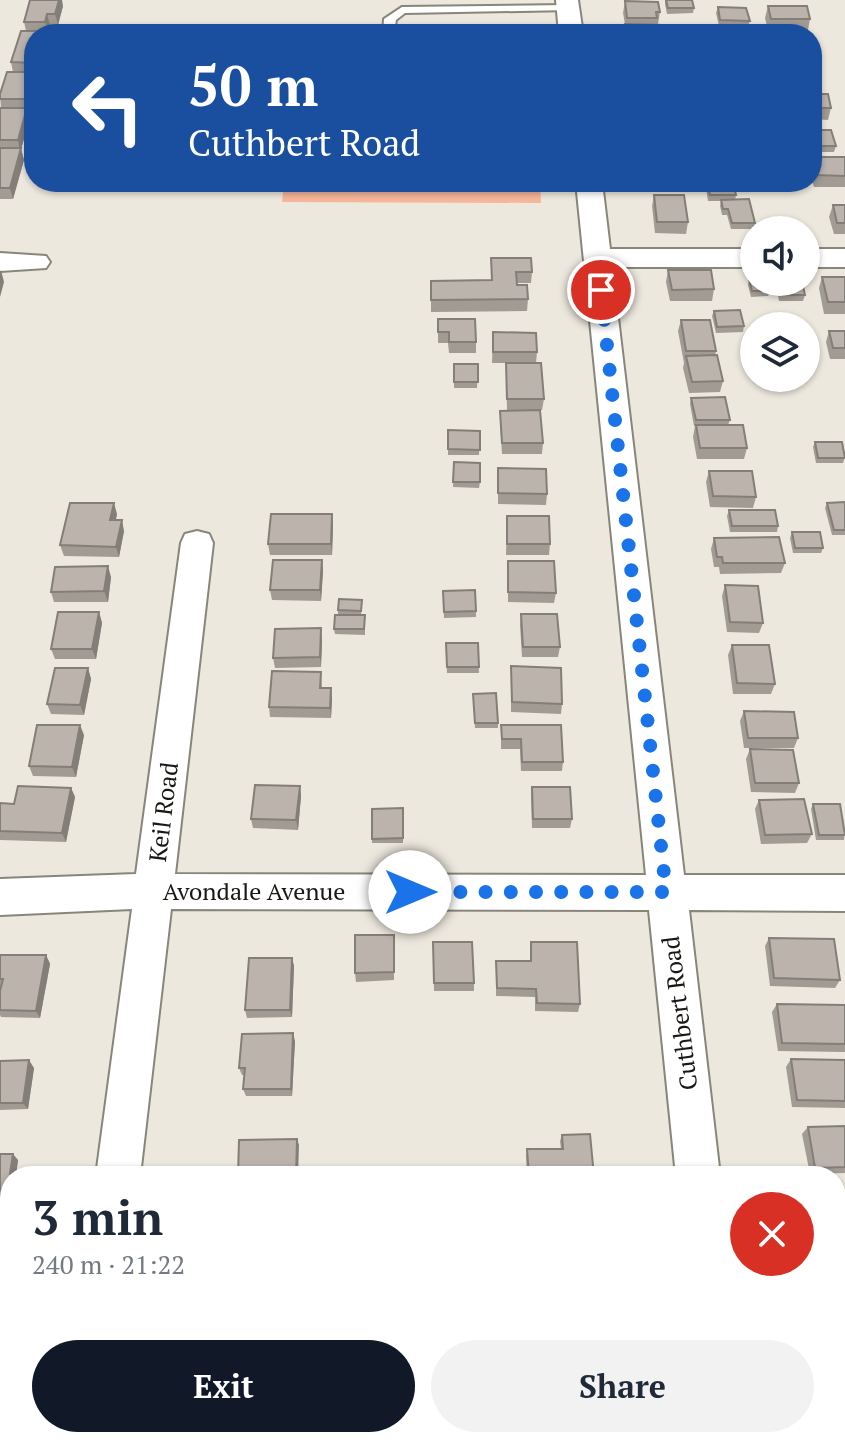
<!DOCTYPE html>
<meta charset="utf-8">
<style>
:root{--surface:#fff;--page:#f2f2f3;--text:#1f2937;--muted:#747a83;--accent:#111827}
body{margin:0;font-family:"PT Serif",serif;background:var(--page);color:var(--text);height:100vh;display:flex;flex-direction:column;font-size:30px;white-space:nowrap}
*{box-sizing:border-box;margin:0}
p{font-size:26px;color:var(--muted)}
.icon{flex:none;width:44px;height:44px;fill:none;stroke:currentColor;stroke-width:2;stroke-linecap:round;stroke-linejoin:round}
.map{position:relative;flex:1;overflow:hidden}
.side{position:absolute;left:0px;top:1166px;width:846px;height:282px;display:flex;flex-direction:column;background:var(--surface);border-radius:32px 32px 0 0;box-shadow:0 2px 6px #0004}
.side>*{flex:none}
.banner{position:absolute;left:24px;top:24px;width:798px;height:168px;border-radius:32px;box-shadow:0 2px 6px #0004;background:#1a4fa0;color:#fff;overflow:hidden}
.fabs{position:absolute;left:740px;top:216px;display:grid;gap:16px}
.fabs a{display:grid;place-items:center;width:80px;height:80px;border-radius:50%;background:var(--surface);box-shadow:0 2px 6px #0004;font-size:40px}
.pin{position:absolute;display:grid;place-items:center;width:68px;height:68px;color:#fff;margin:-34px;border:4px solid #fff;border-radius:50%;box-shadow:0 2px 8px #0007}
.me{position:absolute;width:88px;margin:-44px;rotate:90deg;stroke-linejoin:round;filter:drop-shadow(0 0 6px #0008)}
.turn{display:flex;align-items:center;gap:28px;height:168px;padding:0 32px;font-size:36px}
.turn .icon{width:104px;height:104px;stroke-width:2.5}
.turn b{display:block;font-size:56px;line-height:68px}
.round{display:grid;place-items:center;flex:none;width:84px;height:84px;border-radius:42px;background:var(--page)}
.overview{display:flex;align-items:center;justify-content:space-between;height:136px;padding:0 32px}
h1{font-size:48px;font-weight:800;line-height:60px}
.primary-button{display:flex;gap:16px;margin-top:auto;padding:16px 32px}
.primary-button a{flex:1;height:92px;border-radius:48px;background:var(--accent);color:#fff;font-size:32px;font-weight:800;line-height:92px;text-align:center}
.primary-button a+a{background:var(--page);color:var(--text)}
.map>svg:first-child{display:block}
.green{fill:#f7b69a}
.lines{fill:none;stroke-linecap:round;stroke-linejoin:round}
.lane-casing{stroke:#88857b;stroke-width:4}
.street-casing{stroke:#88857b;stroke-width:4}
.lane{fill:#fff;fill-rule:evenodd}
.street{fill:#fff;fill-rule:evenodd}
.wall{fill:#a29b94}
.shaded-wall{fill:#847e78}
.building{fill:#bcb4ac;stroke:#847e78;stroke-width:2}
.route{stroke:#1a73e8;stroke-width:14;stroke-dasharray:0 25.2}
.labels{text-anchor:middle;stroke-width:7;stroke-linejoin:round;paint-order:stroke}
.street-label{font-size:24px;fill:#1a1815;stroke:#fff}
</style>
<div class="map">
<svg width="845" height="1447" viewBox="0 0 845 1447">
<rect width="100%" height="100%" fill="#ede8de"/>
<path class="green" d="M 284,182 L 540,182 L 541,203 L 282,202 Z"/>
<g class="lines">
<g class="lane-casing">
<path id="lane" d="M 568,5 L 572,6 L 572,10 L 405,13 L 396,20 L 395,26 L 575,28 L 577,30 L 571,34 L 383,34 L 384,19 L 402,7 Z"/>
</g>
<g class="street-casing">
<g id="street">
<path d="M 556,0 L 578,0 L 583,34 L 559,34 Z"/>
<path d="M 576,182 L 602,182 L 610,249 L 754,249 L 754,267 L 612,267 L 684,875 L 845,875 L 845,911 L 689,910 L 720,1176 L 676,1176 L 649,910 L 171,909 L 140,1176 L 96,1176 L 132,909 L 0,915 L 0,879 L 136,874 L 181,543 L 185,534 L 197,531 L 209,534 L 213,543 L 175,874 L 646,875 Z"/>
<rect x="806" y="249" width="39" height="18"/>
<path d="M 0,253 L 46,256 L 50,262 L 46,268 L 0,271 Z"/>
<path d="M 61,1438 L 109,1438 L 109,1447 L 59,1447 Z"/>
<path d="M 704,1438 L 752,1438 L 754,1447 L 704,1447 Z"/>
</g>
</g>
<use href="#lane" class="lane"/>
<use href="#street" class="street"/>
</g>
<g class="wall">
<path d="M 665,0 L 692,0 L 694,8 L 693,13 L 667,14 L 665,4 Z"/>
<path d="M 625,1 L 660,12 L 658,24 L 664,34 L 624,34 L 625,24 L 623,13 Z"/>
<path d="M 63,6 L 58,25 L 50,25 L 48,31 L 57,31 L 58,34 L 34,34 L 34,110 L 27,110 L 30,119 L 21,149 L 24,160 L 13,199 L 0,199 L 0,108 L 1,108 L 0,94 L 13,72 L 11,62 L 26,31 L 24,22 Z"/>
<path d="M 768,6 L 810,19 L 808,30 L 768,30 L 765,18 Z"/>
<path d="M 718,7 L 750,21 L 748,26 L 719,26 L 716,13 Z"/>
<path d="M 812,94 L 831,108 L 828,120 L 812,119 Z"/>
<path d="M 812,130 L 836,146 L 834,152 L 812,152 Z"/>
<path d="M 812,157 L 845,157 L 845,187 L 814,187 L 812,180 Z"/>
<path d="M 647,182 L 688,182 L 687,191 L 649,192 Z"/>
<path d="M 707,182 L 736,195 L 735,200 L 755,223 L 754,229 L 731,229 L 727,215 L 722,215 L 720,206 L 721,201 L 708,201 L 706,188 Z"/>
<path d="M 654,195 L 688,222 L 686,234 L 655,233 L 652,206 Z"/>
<path d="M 833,205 L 845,205 L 845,234 L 834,234 L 829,217 Z"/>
<path d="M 491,258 L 532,272 L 531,283 L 516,283 L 517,285 L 528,299 L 527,311 L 431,312 L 431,281 L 491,280 Z"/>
<path d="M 668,270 L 714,289 L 712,301 L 670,301 L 666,282 Z"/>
<path d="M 822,277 L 845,277 L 845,314 L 824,314 L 819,288 Z"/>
<path d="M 749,279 L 770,291 L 768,296 L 751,297 L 748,285 Z"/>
<path d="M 777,282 L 802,282 L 805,295 L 803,301 L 779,301 L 776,286 Z"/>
<path d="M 714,311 L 744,326 L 743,332 L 716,333 L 712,316 Z"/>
<path d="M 438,319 L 476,342 L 476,353 L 449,353 L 448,343 L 438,343 Z"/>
<path d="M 681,320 L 716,351 L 715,356 L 723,381 L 720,392 L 689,393 L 683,368 L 684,363 L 678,331 Z"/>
<path d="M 829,331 L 845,331 L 845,359 L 830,359 L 826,342 Z"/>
<path d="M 493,332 L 537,352 L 536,363 L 544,399 L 542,410 L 540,410 L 543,443 L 542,454 L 502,454 L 500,422 L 500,411 L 507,410 L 506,363 L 492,363 Z"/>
<path d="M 454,364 L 478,364 L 477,388 L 454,388 Z"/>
<path d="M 691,398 L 730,420 L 728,425 L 747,448 L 744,459 L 697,459 L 693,437 L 695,426 L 694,426 L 690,404 Z"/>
<path d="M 448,430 L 480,431 L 479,455 L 448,455 Z"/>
<path d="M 815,442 L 845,456 L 843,463 L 816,463 L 813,447 Z"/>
<path d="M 454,462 L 480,482 L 479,488 L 453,487 Z"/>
<path d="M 498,468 L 547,494 L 546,505 L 498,504 Z"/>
<path d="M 709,471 L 756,497 L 753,508 L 710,507 L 706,482 Z"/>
<path d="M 845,502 L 845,535 L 832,535 L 825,508 L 827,503 Z"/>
<path d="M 729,510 L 778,526 L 777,532 L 730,532 L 727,516 Z"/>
<path d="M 117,514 L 116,520 L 124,531 L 119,557 L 64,556 L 60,545 Z"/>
<path d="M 332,514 L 333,525 L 332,555 L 270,555 L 268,544 Z"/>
<path d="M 507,516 L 550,544 L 549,555 L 506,555 Z"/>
<path d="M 792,532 L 823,548 L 821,553 L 793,553 L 790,538 Z"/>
<path d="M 714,538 L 785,563 L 781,573 L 720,574 L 719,567 L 714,567 L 711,549 Z"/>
<path d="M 322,560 L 323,571 L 321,601 L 272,600 L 270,590 Z"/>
<path d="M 508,561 L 556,593 L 554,603 L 508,602 Z"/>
<path d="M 111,577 L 108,602 L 54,602 L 51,592 Z"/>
<path d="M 725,585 L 763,623 L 759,633 L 727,632 L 722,596 Z"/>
<path d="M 443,591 L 476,611 L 476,617 L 444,618 Z"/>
<path d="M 362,606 L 361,615 L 365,615 L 365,635 L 335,634 L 334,629 L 338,615 L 338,610 Z"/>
<path d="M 99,612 L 102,623 L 96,659 L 55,659 L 51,649 Z"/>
<path d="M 521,614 L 560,647 L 558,657 L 522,657 L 520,625 Z"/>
<path d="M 322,639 L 321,667 L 275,668 L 273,658 Z"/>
<path d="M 446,643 L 478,643 L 479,673 L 447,673 Z"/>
<path d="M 732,645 L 775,684 L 771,694 L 733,694 L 728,655 Z"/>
<path d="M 511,666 L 562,704 L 561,714 L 511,712 Z"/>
<path d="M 88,668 L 91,679 L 84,715 L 51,714 L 47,704 Z"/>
<path d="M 321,672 L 322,688 L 332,698 L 331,718 L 270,717 L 269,707 Z"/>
<path d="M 473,699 L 498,723 L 498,728 L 475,728 Z"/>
<path d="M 744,711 L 798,738 L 794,748 L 744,748 L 740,721 Z"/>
<path d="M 501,725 L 563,762 L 562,771 L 521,771 L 520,749 L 501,749 Z"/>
<path d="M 84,735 L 76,777 L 33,776 L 29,766 Z"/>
<path d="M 750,749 L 799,783 L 795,793 L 751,792 L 746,759 Z"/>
<path d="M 300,786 L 301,796 L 298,830 L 253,828 L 251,819 Z"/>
<path d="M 532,787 L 572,819 L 570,828 L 532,828 L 531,796 Z"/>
<path d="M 71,788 L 75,797 L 66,842 L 0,840 L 0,803 L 14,804 Z"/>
<path d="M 759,800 L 812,834 L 807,843 L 761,844 L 755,809 Z"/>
<path d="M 813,804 L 845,828 L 844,840 L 816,840 L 811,809 Z"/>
<path d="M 403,808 L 403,843 L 372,843 L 372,809 Z"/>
<path d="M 394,935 L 394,980 L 356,982 L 355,973 Z"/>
<path d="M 769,938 L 840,980 L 835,988 L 770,986 L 765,946 Z"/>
<path d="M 433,942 L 474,983 L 474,991 L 434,991 Z"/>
<path d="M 531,942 L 580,1004 L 578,1012 L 535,1011 L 535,997 L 496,996 L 496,961 L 530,961 Z"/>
<path d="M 0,955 L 46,955 L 50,964 L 40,1018 L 1,1017 L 0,1015 Z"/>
<path d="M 292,958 L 294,966 L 292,1017 L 247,1018 L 245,1010 Z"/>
<path d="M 777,1004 L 845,1005 L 845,1052 L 778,1051 L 772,1012 Z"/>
<path d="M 295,1041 L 292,1096 L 246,1096 L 243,1089 L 244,1075 L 242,1075 L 239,1068 Z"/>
<path d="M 791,1059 L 845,1060 L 845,1108 L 792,1107 L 786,1067 Z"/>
<path d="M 0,1061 L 34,1068 L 28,1109 L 0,1110 Z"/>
<path d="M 845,1126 L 845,1173 L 810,1174 L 802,1134 L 808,1127 Z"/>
<path d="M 562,1135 L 594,1176 L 527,1176 L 526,1156 L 527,1149 L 561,1149 L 560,1141 Z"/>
<path d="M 0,1154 L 18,1160 L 8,1225 L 0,1225 Z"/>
<rect x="836" y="1195" width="9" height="54"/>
<path d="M 839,1368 L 845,1368 L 845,1447 L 844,1447 L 836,1390 L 836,1370 Z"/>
<path d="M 208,1438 L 258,1438 L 257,1447 L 210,1447 L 207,1445 Z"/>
</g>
<g class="shaded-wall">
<path d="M 59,0 L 62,0 L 63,6 L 58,25 L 55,14 Z"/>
<path d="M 47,14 L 50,25 L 48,34 L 45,22 Z"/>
<path d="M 27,108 L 30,119 L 21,149 L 24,160 L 13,199 L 10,188 L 20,151 L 18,140 Z"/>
<path d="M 1,270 L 4,282 L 0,297 L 0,272 Z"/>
<path d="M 114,503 L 117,514 L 113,531 L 110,520 Z"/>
<path d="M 332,514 L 333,525 L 332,555 L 331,544 Z"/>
<path d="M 122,520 L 124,531 L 119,557 L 116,547 Z"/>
<path d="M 322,560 L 323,571 L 321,601 L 320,590 Z"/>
<path d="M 108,566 L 111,577 L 108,602 L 104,591 Z"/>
<path d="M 99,612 L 102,623 L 96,659 L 92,649 Z"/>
<path d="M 321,628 L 322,639 L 321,667 L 320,657 Z"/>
<path d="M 88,668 L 91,679 L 84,715 L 80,705 Z"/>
<path d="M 331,688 L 332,698 L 331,718 L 330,708 Z"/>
<path d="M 80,725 L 84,735 L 76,777 L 72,767 Z"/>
<path d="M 300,786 L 301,796 L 298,830 L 296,820 Z"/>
<path d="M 71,788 L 75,797 L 66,842 L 62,833 Z"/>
<path d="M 46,955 L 50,964 L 40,1018 L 36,1011 Z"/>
<path d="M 292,958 L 294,966 L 292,1017 L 290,1010 Z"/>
<path d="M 293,1033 L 295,1041 L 292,1096 L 291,1089 Z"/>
<path d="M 29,1060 L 34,1068 L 28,1109 L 23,1103 Z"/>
<path d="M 297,1139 L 299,1145 L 298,1176 L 296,1176 Z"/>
<path d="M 13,1154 L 18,1160 L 16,1176 L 10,1176 L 10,1215 L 8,1225 L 3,1220 Z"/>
<path d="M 0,1275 L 6,1280 L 0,1314 Z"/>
</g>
<g class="building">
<path d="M 30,0 L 59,0 L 55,14 L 47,14 L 45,22 L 24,22 Z"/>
<path d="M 666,0 L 692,0 L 694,8 L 668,8 Z"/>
<path d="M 625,1 L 658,2 L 660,12 L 656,12 L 657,18 L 627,18 Z"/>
<path d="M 768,6 L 807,6 L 810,19 L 771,19 Z"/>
<path d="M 718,7 L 746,8 L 750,21 L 720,20 Z"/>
<path d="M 625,24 L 662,25 L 664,34 L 626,34 Z"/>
<path d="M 21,31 L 57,31 L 56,34 L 34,34 L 34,63 L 11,62 Z"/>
<path d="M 7,72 L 34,72 L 34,99 L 0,99 L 0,94 Z"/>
<path d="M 812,94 L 828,94 L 831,108 L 812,108 Z"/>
<path d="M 0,108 L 27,108 L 18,140 L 0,140 Z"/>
<path d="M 812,130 L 831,130 L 836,146 L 812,146 Z"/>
<path d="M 0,148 L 21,148 L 10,188 L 0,188 Z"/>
<path d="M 812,157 L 845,157 L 845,176 L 817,175 Z"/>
<path d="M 707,182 L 733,182 L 736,195 L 710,195 Z"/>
<path d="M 654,195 L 684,195 L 688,222 L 657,222 Z"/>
<path d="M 749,199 L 755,223 L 732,223 L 728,209 L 723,209 L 721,200 Z"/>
<path d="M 833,205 L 845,205 L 845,223 L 837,223 Z"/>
<path d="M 491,258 L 531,258 L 532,272 L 516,272 L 517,285 L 527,285 L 528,299 L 431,300 L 431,281 L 492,280 Z"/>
<path d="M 668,270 L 711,270 L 714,289 L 672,290 Z"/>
<path d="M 822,277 L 845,277 L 845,302 L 828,302 Z"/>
<path d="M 749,279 L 754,279 L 754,282 L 767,282 L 770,291 L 752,291 Z"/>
<path d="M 778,282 L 802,282 L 805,295 L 781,295 Z"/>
<path d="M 740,310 L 744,326 L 717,327 L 714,311 Z"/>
<path d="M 438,319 L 475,319 L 476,342 L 449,342 L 449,332 L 438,332 Z"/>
<path d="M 681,320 L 710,320 L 716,351 L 686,351 Z"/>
<path d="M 829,331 L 845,331 L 845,348 L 833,348 Z"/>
<path d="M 493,332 L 536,333 L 537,352 L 493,352 Z"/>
<path d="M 717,355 L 723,381 L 692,382 L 686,356 Z"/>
<path d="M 506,363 L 541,363 L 544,399 L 507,399 Z"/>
<rect x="454" y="364" width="24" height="18"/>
<path d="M 725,397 L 730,420 L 696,420 L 691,398 Z"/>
<path d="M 540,410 L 543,443 L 502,443 L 500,411 Z"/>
<path d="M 696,425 L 743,425 L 747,448 L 700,448 Z"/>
<path d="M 448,430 L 480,431 L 480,450 L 448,449 Z"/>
<path d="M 815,442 L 842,442 L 845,458 L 818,458 Z"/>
<path d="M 454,462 L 480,463 L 480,482 L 453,482 Z"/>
<path d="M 498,468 L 546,469 L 547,494 L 498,493 Z"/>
<path d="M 709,471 L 752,471 L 756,497 L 713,496 Z"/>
<path d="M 845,502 L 845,530 L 834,530 L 827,503 Z"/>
<path d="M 70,503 L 114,503 L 110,520 L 122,520 L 116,547 L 60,545 Z"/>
<path d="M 729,510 L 775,510 L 778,526 L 732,526 Z"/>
<path d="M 271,514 L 332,514 L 331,544 L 268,544 Z"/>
<path d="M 507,516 L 549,516 L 550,544 L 507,544 Z"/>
<path d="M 792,532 L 820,532 L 823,548 L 795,548 Z"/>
<path d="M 779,537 L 785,563 L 723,563 L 722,557 L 717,557 L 714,538 Z"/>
<path d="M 273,560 L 322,560 L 320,590 L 270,590 Z"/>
<path d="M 508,561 L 554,561 L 556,593 L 508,592 Z"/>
<path d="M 108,566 L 104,591 L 51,592 L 55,567 Z"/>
<path d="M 725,585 L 758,586 L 763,623 L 730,622 Z"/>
<path d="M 475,590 L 476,611 L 444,612 L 443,591 Z"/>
<path d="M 339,599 L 362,600 L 361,611 L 338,610 Z"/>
<path d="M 58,612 L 99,612 L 92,649 L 51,649 Z"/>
<path d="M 521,614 L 557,614 L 560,647 L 523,647 Z"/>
<path d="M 335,615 L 365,615 L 364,629 L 334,629 Z"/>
<path d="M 321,628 L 320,657 L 273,658 L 275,629 Z"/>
<path d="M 446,643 L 478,643 L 479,667 L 447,667 Z"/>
<path d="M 732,645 L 769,645 L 775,684 L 737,683 Z"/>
<path d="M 511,666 L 561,668 L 562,704 L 512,702 Z"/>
<path d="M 55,668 L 88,668 L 80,705 L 47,704 Z"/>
<path d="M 272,671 L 321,672 L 320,688 L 331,688 L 330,708 L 269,707 Z"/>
<path d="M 496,693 L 498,723 L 475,723 L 473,694 Z"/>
<path d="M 744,711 L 794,712 L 798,738 L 748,738 Z"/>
<path d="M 37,725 L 80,725 L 72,767 L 29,766 Z"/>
<path d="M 501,725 L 561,725 L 563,762 L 522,762 L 521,739 L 502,739 Z"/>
<path d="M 750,749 L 793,750 L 799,783 L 755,783 Z"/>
<path d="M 255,785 L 300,786 L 296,820 L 251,819 Z"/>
<path d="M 18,786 L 71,788 L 62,833 L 0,831 L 0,803 L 14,804 Z"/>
<path d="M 532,787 L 570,787 L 572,819 L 533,819 Z"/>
<path d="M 804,799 L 812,834 L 765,835 L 759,800 Z"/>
<path d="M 813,804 L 840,804 L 845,835 L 819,835 Z"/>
<path d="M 403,808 L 403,838 L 372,839 L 372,809 Z"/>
<path d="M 355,935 L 394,935 L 394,972 L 355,973 Z"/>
<path d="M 769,938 L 834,939 L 840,980 L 774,978 Z"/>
<path d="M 433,942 L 472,942 L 474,983 L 434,983 Z"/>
<path d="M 531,942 L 577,942 L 580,1004 L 537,1003 L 536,989 L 497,988 L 496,961 L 531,961 Z"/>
<path d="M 0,955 L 46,955 L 36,1011 L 0,1010 L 0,991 L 3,979 L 0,979 Z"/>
<path d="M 249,958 L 292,958 L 290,1010 L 245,1010 Z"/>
<path d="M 777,1004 L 845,1005 L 845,1044 L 782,1043 Z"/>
<path d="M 293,1033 L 291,1089 L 243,1089 L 245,1068 L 239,1068 L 242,1034 Z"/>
<path d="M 791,1059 L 845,1060 L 845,1101 L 797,1100 Z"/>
<path d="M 29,1060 L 23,1103 L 0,1103 L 0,1061 Z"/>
<path d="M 845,1126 L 845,1167 L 815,1168 L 808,1127 Z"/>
<path d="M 590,1134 L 594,1176 L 529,1176 L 527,1149 L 563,1149 L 562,1135 Z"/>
<path d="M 297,1139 L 296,1176 L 238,1176 L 239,1140 Z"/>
<path d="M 0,1154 L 13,1154 L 3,1220 L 0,1220 Z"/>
<path d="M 836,1195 L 845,1195 L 845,1244 L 836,1243 Z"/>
<path d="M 839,1368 L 845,1368 L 845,1407 Z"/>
<path d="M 208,1438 L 255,1438 L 255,1445 L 207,1445 Z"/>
<path d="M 521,1438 L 612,1438 L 613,1447 L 522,1447 Z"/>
</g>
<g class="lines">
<path class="route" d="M 410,892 L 666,892 L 601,290"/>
</g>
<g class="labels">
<g class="street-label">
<text transform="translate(164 812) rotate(-83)" y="8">Keil Road</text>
<text x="254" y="900">Avondale Avenue</text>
<text transform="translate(680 1013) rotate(-97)" y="8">Cuthbert Road</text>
</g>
</g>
</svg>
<div class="fabs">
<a><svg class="icon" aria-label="sound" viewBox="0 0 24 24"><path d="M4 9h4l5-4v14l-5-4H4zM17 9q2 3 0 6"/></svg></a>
<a><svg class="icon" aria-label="layers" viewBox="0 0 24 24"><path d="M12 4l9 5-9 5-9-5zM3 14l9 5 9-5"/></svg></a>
</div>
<div class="pin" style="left:601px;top:290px;background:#d93025"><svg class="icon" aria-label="arrive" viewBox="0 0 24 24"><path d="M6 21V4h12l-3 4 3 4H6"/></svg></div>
<svg class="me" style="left:410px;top:892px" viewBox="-20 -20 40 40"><circle r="19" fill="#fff"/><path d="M0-13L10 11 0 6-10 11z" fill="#1a73e8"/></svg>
<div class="banner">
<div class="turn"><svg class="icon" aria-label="left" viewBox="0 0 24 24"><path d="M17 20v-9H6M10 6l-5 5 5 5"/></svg><div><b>50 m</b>Cuthbert Road</div></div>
</div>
<section class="side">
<div class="overview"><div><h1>3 min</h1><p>240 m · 21:22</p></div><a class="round" style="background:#d93025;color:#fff"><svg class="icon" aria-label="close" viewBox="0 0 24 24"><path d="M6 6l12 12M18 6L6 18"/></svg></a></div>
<div class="primary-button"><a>Exit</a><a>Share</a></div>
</section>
</div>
